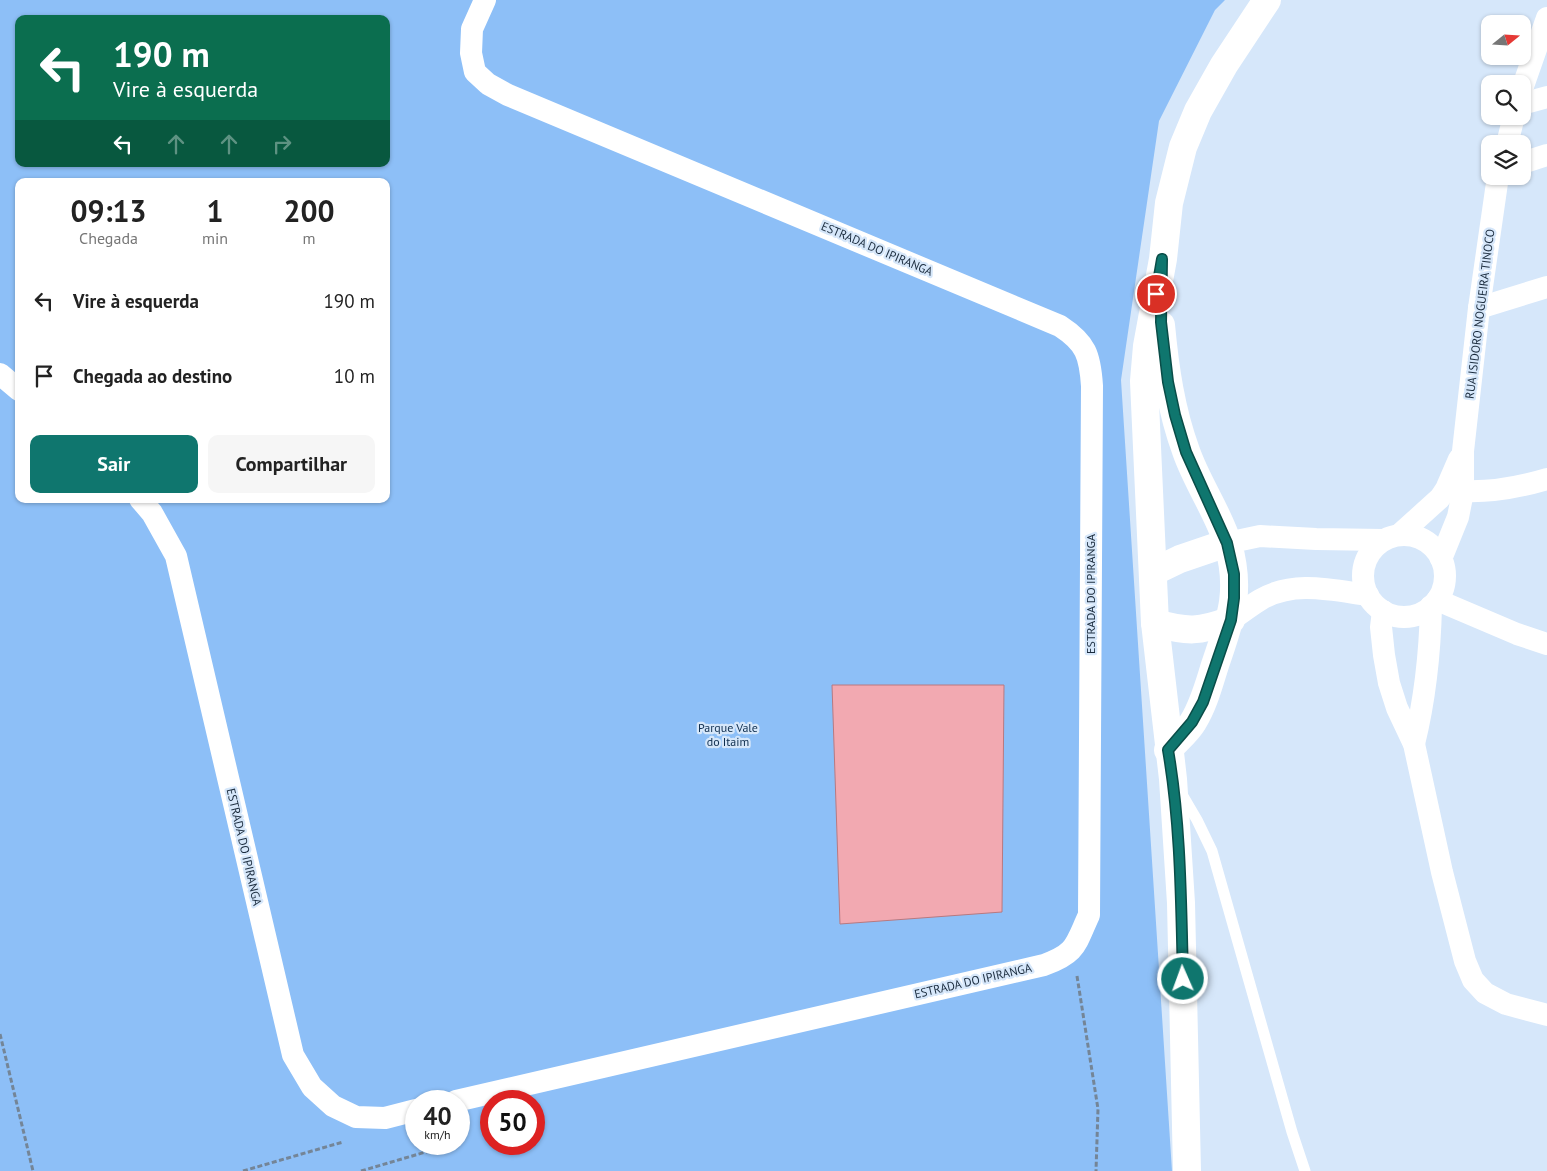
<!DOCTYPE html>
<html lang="pt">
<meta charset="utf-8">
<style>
:root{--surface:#fff;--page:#f6f6f6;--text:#222;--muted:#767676;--accent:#0f766e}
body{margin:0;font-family:"PT Sans",sans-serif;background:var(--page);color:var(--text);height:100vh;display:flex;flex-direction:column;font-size:19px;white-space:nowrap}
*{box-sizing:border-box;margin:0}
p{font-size:16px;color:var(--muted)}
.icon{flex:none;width:28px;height:28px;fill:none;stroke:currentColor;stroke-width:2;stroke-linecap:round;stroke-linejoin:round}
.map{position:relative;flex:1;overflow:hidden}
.sheet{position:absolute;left:15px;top:178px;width:375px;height:325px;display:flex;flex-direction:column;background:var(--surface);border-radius:10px;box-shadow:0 1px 4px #0004}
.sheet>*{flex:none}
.banner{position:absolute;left:15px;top:15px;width:375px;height:152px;border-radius:10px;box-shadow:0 1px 4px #0004;background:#0b6e4f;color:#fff;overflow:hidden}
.needle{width:32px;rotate:72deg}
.tools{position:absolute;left:1481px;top:15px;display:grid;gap:10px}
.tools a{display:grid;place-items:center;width:50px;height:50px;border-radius:10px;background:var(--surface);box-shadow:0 1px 4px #0004;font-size:25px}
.speed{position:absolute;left:405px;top:1090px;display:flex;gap:10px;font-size:25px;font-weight:700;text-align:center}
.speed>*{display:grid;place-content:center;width:65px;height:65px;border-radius:50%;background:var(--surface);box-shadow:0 1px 4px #0004;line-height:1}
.speed small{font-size:12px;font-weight:400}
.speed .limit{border:8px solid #d22;background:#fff;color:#111}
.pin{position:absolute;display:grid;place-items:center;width:42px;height:42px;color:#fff;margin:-21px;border:2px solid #fff;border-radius:50%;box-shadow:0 1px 5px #0007}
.me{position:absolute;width:55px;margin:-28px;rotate:358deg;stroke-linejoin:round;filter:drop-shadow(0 0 4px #0008)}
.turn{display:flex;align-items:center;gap:18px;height:105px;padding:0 15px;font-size:22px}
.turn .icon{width:65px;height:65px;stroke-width:2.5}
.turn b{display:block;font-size:35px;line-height:42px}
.lanes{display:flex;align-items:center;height:48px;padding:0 15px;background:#0003;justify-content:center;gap:25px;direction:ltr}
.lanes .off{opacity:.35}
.eta{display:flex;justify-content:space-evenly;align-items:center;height:85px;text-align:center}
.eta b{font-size:30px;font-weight:600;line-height:35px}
.primary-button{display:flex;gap:10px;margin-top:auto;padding:10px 15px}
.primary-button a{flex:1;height:58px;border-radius:10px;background:var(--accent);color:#fff;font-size:20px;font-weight:600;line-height:58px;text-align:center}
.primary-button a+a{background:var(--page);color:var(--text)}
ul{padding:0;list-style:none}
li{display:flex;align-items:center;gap:15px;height:75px;padding:0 15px}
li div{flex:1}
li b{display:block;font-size:19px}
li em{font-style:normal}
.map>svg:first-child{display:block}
.green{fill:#8dbff7;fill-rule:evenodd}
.building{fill:#f2a9b1;stroke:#b87980}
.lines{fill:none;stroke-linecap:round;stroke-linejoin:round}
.path{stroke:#748597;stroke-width:3;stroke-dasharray:5 2.5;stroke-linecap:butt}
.lane{stroke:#fff;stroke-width:11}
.street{stroke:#fff;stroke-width:22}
.secondary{stroke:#fff;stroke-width:28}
.route-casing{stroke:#0a4d48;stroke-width:12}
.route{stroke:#0f766e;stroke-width:9}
.labels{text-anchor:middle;stroke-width:4.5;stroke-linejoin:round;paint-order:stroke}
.street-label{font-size:12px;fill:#1a2b3d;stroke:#d6e7fa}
.park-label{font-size:12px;fill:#0e2d4d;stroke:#d6e7fa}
</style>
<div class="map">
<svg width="1547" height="1171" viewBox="0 0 1547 1171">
<rect width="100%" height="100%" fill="#d6e7fa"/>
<path class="green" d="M 0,0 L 1225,0 L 1215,10 L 1159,121 L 1121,380 L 1172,1171 L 0,1171 ZM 19,19 L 386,19 L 386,164 L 19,164 ZM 19,181 L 386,181 L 386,499 L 19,499 ZM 416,1101 L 459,1101 L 459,1144 L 416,1144 ZM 491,1101 L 534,1101 L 534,1144 L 491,1144 Z"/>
<path class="building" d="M 832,685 L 1004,685 L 1002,912 L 840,924 Z"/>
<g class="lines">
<g class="path">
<path d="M 1077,976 L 1098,1109 L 1096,1171"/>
<path d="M 0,1034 L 33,1171"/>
<path d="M 243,1171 L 343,1142"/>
<path d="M 361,1171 L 446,1146 L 446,1144"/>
</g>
<path class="lane" d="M 1180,791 L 1197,820 L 1212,851 L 1292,1132 L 1305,1171"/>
<g class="street">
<path d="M 1522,89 L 1547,18"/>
<path d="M 1522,104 L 1547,97"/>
<path d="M 1507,144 L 1514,116"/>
<path d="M 1522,163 L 1547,155"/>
<path d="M 1479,308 L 1547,287"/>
<path d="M 0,374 L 19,390"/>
<path d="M 1449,490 C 1481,494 1517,488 1547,479"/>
<path d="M 140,499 L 152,513 L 176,556 L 293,1055 L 312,1087 L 333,1106 L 356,1117 L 385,1118 L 416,1110"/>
<path d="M 1399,535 L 1440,498 L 1446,489 L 1459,459"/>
<circle cx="1404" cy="576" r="41"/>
<path d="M 1227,543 L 1260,536 L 1316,539 L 1383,540"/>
<path d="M 1441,559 L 1458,517 L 1463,492 L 1463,451 L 1479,308 L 1498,176"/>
<path d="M 1437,600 L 1517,634 L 1547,644"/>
<path d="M 1383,611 L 1381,627 L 1384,655 L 1389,683 L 1397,708 L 1414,744 L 1442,872 L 1465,961 L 1473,980 L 1485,993 L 1506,1004 L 1547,1015"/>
<path d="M 1231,620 C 1240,614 1250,606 1260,600 C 1293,580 1332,590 1368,595"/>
<path d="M 1414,744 C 1425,699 1430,653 1431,606"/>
<path d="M 456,1101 L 1044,965 C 1077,953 1075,945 1089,915 L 1092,386 C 1090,355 1086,343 1060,326 L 508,95 L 488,84 L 475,72 L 471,53 L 472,29 L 485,0"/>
</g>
<g class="secondary">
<path d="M 1161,325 C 1165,368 1171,410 1186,451 C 1197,483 1218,512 1228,544 C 1242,593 1230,620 1215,665 C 1209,684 1204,704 1193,722 C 1187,732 1176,741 1168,750"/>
<path d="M 1153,572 L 1180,559 L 1227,543"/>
<path d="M 1155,623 C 1188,632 1199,632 1231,620"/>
<path d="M 1187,1171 L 1181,903 L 1173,779 L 1155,623 L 1144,381 L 1147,346 L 1163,259 L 1169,203 L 1183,147 L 1198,111 L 1224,65 L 1267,0"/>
</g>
</g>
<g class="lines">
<g class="route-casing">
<path id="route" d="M 1156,294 L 1162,259 L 1161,322 L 1168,382 L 1175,415 L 1186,452 L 1227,543 L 1234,574 L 1234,598 L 1231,620 L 1203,702 L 1192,722 L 1168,750 C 1181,825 1181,903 1183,979"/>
</g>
<use href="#route" class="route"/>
</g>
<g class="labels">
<g class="street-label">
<text transform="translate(877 249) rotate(23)" y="4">ESTRADA DO IPIRANGA</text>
<text transform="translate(1480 314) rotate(-83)" y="4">RUA ISIDORO NOGUEIRA TINOCO</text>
<text transform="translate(1091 594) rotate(-90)" y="4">ESTRADA DO IPIRANGA</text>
<text transform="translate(244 847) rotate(77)" y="4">ESTRADA DO IPIRANGA</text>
<text transform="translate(973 981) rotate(-13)" y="4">ESTRADA DO IPIRANGA</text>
</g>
<g class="park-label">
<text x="728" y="732">Parque Vale<tspan x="728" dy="14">do Itaim</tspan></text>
</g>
</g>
</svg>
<div class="tools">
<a><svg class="needle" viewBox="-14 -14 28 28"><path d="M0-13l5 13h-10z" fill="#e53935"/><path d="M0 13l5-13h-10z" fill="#767676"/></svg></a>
<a><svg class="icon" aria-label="search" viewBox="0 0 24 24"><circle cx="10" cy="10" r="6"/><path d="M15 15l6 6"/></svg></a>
<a><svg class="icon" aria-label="layers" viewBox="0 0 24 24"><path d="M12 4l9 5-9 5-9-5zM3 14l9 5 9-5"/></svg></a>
</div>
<div class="speed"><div>40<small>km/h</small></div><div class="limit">50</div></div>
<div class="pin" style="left:1156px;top:294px;background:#d93025"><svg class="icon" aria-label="arrive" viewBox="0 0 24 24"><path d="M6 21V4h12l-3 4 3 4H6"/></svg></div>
<svg class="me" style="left:1183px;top:979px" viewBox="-20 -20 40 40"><circle r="17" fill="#0f766e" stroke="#fff" stroke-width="3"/><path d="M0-11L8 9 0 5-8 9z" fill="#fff"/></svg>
<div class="banner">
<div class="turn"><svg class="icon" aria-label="left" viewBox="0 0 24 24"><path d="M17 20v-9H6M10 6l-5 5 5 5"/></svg><div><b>190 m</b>Vire à esquerda</div></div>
<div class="lanes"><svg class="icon" aria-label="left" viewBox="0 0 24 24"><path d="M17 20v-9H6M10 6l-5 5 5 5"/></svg><svg class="icon off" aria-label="ahead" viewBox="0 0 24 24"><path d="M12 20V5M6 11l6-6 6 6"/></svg><svg class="icon off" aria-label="ahead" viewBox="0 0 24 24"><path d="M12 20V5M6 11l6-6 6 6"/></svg><svg class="icon off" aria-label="right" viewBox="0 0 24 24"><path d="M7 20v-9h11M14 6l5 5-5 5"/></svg></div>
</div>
<section class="sheet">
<div class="eta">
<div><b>09:13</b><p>Chegada</p></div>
<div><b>1</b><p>min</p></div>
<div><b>200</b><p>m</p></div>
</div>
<ul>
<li><svg class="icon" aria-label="left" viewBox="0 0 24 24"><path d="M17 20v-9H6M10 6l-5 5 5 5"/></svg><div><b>Vire à esquerda</b></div><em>190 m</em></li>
<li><svg class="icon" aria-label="arrive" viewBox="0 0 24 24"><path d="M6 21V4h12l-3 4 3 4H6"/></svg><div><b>Chegada ao destino</b></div><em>10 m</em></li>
</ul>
<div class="primary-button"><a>Sair</a><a>Compartilhar</a></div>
</section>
</div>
